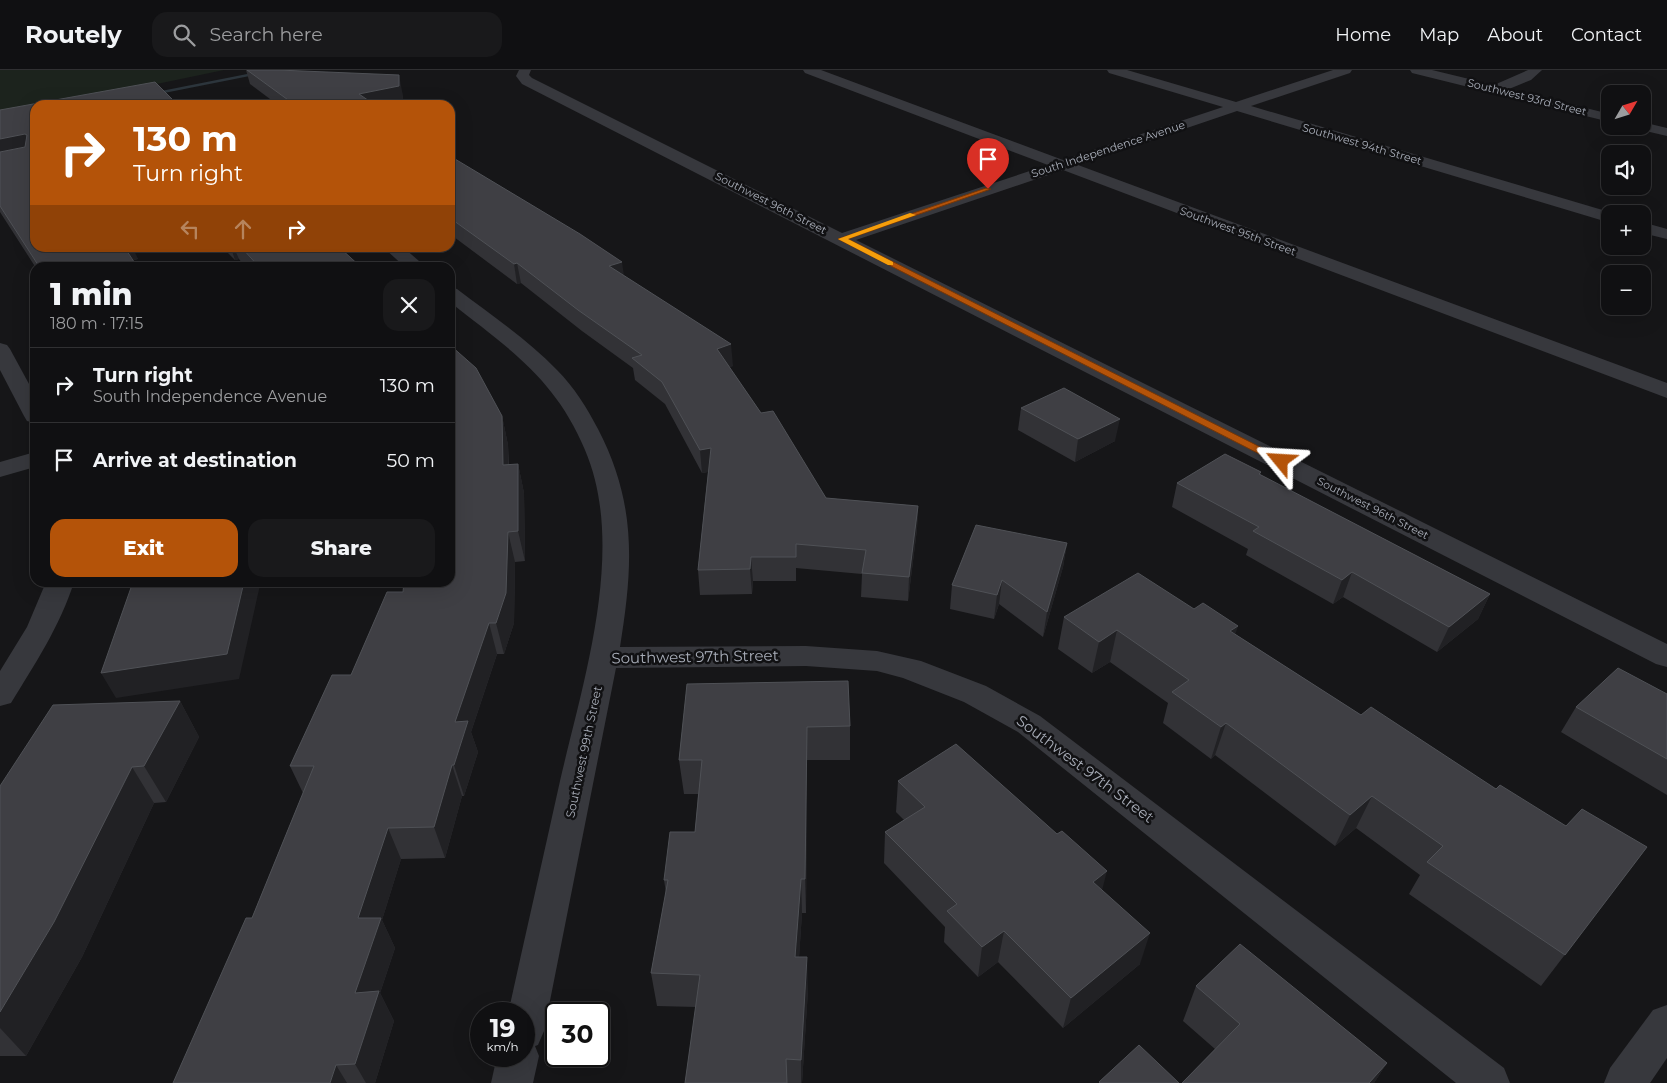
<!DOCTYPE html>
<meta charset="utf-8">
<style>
:root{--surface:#101012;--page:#19191b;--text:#f1f3f6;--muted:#9c9d9f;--line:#303032;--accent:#b45309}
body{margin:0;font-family:Montserrat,sans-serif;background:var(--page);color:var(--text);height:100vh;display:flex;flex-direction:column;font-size:19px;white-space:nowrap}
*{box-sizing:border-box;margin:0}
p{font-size:16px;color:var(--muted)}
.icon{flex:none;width:28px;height:28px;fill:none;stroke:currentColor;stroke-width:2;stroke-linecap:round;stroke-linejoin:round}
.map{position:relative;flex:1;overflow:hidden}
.drawer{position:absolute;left:30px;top:192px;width:425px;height:325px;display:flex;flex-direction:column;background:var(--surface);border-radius:15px;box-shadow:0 5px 20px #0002,0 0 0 1px var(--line)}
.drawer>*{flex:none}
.banner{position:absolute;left:30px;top:30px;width:425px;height:152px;border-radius:15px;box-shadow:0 5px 20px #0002,0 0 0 1px var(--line);background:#b45309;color:#fff;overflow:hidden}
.needle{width:32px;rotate:51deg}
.buttons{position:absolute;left:1601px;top:15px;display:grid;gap:10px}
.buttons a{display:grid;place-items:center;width:50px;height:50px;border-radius:10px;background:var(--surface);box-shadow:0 5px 20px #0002,0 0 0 1px var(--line);font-size:25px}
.speed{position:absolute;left:470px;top:932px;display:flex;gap:10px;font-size:25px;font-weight:700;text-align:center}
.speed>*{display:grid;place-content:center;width:65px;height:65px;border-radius:50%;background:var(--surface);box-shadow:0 5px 20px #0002,0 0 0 1px var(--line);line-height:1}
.speed small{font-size:12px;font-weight:400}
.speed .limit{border:2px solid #111;border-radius:8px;background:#fff;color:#111}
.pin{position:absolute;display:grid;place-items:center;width:42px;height:42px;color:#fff;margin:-51px -21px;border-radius:50% 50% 50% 0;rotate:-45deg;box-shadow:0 0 5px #0007}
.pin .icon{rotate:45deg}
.me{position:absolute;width:55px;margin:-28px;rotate:297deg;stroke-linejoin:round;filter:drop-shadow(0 0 4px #0008)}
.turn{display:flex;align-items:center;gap:18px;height:105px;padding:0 20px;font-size:22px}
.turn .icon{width:65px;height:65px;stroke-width:2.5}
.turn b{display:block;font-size:35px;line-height:42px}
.lanes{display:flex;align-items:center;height:48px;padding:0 20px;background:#0003;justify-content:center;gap:25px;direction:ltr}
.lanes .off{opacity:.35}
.round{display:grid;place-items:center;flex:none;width:52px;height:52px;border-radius:15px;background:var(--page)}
.headline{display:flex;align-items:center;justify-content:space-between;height:85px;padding:0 20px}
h1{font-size:30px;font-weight:800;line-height:38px}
.button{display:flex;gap:10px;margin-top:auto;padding:10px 20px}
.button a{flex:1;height:58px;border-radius:15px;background:var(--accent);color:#fff;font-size:20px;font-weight:800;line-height:58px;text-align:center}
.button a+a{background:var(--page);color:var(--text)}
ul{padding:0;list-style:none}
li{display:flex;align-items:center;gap:15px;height:75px;padding:0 20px;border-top:1px solid var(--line)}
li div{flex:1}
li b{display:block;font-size:19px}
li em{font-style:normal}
header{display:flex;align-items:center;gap:30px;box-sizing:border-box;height:70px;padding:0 25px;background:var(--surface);border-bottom:1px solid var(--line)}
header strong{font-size:24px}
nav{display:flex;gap:28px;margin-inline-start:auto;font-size:18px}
.search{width:350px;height:45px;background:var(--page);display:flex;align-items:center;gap:12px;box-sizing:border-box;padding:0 18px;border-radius:15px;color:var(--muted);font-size:19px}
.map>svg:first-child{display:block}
.green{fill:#1c231d}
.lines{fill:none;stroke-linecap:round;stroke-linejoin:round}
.stream{fill:#2c353c;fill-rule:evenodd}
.street{fill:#37383d;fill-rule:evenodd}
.wall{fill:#323236}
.shaded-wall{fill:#212124}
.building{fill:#3f3f44;stroke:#4f5156}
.route{fill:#b45309;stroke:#753606}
.slow{fill:#f59e0b}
.labels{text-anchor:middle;stroke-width:5;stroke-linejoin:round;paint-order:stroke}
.far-street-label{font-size:11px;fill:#a8adb8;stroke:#111113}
.street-label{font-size:12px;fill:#a8adb8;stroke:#111113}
.near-street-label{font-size:15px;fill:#a8adb8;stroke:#111113}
</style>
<header>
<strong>Routely</strong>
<div class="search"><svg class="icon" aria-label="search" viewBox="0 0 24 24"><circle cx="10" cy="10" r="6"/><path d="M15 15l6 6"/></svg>Search here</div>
<nav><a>Home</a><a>Map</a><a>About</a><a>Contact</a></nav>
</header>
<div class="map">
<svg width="1667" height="1013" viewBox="0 0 1667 1013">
<rect width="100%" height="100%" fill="#161618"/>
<path class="green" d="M 0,0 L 224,0 L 56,35 L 35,35 L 0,46 Z"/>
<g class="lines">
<path class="stream" d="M 268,0 L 280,0 L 149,26 L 146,24 Z"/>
<g class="street">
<path d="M 519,0 L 531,0 L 529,5 L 532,8 L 842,163 L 1048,95 L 805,3 L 803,0 L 821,0 L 1063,90 L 1223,37 L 1109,3 L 1107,0 L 1127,0 L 1236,32 L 1333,0 L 1352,0 L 1350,3 L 1251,36 L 1616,144 L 1610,144 L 1610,152 L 1604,151 L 1237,41 L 1078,95 L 1667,313 L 1667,328 L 1063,100 L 856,170 L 1667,574 L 1667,597 L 1656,594 L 522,14 L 516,6 Z"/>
<path d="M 1410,0 L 1432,0 L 1494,15 L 1528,0 L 1542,0 L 1531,10 L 1509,19 L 1610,44 L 1610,52 L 1412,3 Z"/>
<path d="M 1642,52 L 1667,58 L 1667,66 L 1637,59 L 1635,56 L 1642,56 Z"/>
<path d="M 1642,152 L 1667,159 L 1667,169 L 1642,163 Z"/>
<path d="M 384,178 L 404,178 L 427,198 L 406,198 Z"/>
<path d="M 450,217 L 457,219 C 491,245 527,269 557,300 C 574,317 587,338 598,359 C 637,434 633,497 620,577 L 806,576 L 877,581 L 921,591 L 986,616 L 1040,646 L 1504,998 L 1510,1013 L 1456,1013 L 1018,662 L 964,632 L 903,608 L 877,601 L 806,596 L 616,598 L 544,961 L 538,975 L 535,976 L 539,986 L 533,1013 L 491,1013 L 497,986 L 524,986 L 524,944 L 508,944 C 525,866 543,788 560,711 C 583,611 627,478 585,380 C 555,308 509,279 450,232 Z"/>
<path d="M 0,273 L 7,275 L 10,279 L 35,325 L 35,353 L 27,351 L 24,346 L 0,300 Z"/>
<path d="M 35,382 L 35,397 L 0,407 L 0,392 Z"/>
<path d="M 46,512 L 74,512 C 60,556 35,594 11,633 L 0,636 L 0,601 L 27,557 Z"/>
<path d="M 1667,935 L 1667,988 L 1650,1013 L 1604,1013 L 1610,998 L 1653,940 Z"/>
</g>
</g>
<g class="wall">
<path d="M 246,0 L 278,0 L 402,21 L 403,32 L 389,35 L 278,35 L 250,14 Z"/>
<path d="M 35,35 L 138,189 L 133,190 L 138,198 L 36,198 L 0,142 L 0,40 Z"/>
<path d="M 450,86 L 624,206 L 733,296 L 729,297 L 761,343 L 826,428 L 918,436 L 917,459 L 908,531 L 861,527 L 862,504 L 796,498 L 796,511 L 753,511 L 752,524 L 700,525 L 698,500 L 708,402 L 702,403 L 665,334 L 635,310 L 633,298 L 582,261 L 521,213 L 517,214 L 450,164 Z"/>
<path d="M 223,178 L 340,178 L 362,198 L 246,198 L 239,189 L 235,190 Z"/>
<path d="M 1021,338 L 1115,371 L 1075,392 L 1018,360 Z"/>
<path d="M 502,346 L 508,375 L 509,395 L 518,394 L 524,423 L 525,491 L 515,492 L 514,553 L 504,584 L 497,584 L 471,662 L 478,682 L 464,726 L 462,726 L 445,788 L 401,789 L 382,850 L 395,878 L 380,923 L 394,951 L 375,1013 L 173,1013 L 252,848 L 303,723 L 290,696 L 351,605 L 403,522 Z"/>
<path d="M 1261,402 L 1260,405 L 1490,524 L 1478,549 L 1437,582 L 1343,527 L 1333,534 L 1246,485 L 1248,479 L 1172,437 L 1177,413 Z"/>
<path d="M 1067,473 L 1063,497 L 1043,567 L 999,534 L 994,549 L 950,539 L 952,515 Z"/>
<path d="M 1194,539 L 1235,564 L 1361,645 L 1496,719 L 1566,756 L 1647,777 L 1541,916 L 1409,824 L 1420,805 L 1356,758 L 1335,776 L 1215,685 L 1211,689 L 1163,653 L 1168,633 L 1110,592 L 1092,603 L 1058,579 L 1064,547 Z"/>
<path d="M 687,614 L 850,656 L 850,690 L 807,690 L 806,843 L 802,843 L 799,887 L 808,920 L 802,1013 L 685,1013 L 696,937 L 657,936 L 651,903 L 666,823 L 664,810 L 695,762 L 698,724 L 684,724 L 679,690 Z"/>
<path d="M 1667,624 L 1667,725 L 1561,662 L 1576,637 Z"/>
<path d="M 180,631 L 199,667 L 166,732 L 154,733 L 82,887 L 26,986 L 0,986 L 0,716 Z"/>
<path d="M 898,711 L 1102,820 L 1140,894 L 1063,958 L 998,892 L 978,907 L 944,872 L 945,857 L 884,793 L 885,762 L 904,750 L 896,742 Z"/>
<path d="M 1196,916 L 1387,993 L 1374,1013 L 1182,1013 L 1215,979 L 1183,951 Z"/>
</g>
<g class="shaded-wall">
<path d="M 399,5 L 402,21 L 403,32 L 389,35 L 362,35 L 359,24 Z"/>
<path d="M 25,64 L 35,85 L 0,92 L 0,69 Z"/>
<path d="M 122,178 L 133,178 L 138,189 L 128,191 Z"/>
<path d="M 231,178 L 234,178 L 239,189 L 235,190 Z"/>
<path d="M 622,192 L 625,213 L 609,196 Z"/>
<path d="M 517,193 L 521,213 L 517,214 L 514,194 Z"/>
<path d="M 731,274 L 733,296 L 719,301 L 717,279 Z"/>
<path d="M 502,346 L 508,375 L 509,424 L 503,395 Z"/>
<path d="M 1120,349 L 1115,371 L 1075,392 L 1078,369 Z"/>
<path d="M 711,378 L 713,401 L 702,403 L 700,380 Z"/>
<path d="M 518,394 L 524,423 L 525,491 L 518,461 Z"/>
<path d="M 918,436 L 917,459 L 908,531 L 909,507 Z"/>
<path d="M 508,462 L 515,492 L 514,553 L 504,584 L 496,553 Z"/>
<path d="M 1067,473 L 1063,497 L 1043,567 L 1047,542 Z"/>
<path d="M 751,487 L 753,511 L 752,524 L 750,499 Z"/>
<path d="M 1352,502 L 1343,527 L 1333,534 L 1342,510 Z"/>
<path d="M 1002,510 L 999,534 L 994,549 L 997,525 Z"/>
<path d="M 244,512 L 269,512 L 269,513 L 260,515 L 239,609 L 116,628 L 101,603 Z"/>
<path d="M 1490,524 L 1478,549 L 1437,582 L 1449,557 Z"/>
<path d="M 489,553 L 497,584 L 471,662 L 478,682 L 464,726 L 454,695 L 455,652 Z"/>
<path d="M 1238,556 L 1228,587 L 1230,561 Z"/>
<path d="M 1117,560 L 1110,592 L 1092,603 L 1099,572 Z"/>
<path d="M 180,631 L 199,667 L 166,732 L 144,696 Z"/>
<path d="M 1226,653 L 1215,685 L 1211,689 L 1221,657 Z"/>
<path d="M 807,657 L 807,690 L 806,843 L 805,809 Z"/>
<path d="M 452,695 L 462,726 L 445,788 L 434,757 Z"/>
<path d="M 132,697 L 154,733 L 82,887 L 26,986 L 0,958 L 0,942 Z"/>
<path d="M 1372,726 L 1356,758 L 1335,776 L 1350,745 Z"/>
<path d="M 388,758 L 401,789 L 382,850 L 395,878 L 380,923 L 394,951 L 375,1013 L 366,1013 L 355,994 L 355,923 L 358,848 Z"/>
<path d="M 1107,801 L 1099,832 L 1093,812 Z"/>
<path d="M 801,809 L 802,843 L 797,920 L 795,887 Z"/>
<path d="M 1004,861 L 998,892 L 978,907 L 982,877 Z"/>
<path d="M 1150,863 L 1140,894 L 1063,958 L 1071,928 Z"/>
<path d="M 807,887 L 808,920 L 802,1013 L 801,1013 L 801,990 Z"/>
<path d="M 1387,993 L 1374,1013 L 1369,1013 Z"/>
<path d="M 336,995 L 347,1013 L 330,1013 Z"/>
</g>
<g class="building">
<path d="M 247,0 L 278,0 L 399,5 L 399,16 L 359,24 L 375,35 L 295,35 Z"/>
<path d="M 155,12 L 178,35 L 35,35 L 35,178 L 125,178 L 138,198 L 40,198 L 0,136 L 0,82 L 25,77 L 27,65 L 25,64 L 0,69 L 0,40 Z"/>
<path d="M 450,86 L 580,164 L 622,192 L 609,196 L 731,274 L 717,279 L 761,343 L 773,341 L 826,428 L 918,436 L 909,507 L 862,503 L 866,480 L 796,474 L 796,487 L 751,487 L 750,499 L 698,500 L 711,378 L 700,380 L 662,312 L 632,288 L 642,285 L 578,240 L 517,193 L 514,194 L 450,148 Z"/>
<path d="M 242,178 L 340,178 L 362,198 L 260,198 Z"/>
<path d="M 450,275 L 476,298 L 502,346 L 503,395 L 518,394 L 518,461 L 508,462 L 506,523 L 496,553 L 489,553 L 455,652 L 468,651 L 454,695 L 452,695 L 434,757 L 388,758 L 358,848 L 381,848 L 355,923 L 379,921 L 355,994 L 336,995 L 330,1013 L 173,1013 L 246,848 L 252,848 L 314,696 L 290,696 L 332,605 L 351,605 L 387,522 L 403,522 L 404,512 L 450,512 Z"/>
<path d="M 1064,318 L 1120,349 L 1078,369 L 1021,338 Z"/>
<path d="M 1225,384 L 1261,402 L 1259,404 L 1490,524 L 1449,557 L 1352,502 L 1342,510 L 1253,461 L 1259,457 L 1177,413 Z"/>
<path d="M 976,455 L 1067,473 L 1047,542 L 1002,510 L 997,525 L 952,515 Z"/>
<path d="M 1138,503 L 1194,539 L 1203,533 L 1238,556 L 1230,561 L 1361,645 L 1371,637 L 1496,719 L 1500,715 L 1566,756 L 1582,739 L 1647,777 L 1565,885 L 1427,792 L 1443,776 L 1372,726 L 1350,745 L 1226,653 L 1221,657 L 1172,622 L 1189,610 L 1117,560 L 1099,572 L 1064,547 Z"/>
<path d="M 133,512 L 244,512 L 227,584 L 101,603 Z"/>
<path d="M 1618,598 L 1667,624 L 1667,689 L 1576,637 Z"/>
<path d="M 848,611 L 850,656 L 807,657 L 805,809 L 801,809 L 795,887 L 807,887 L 801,990 L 786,989 L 787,1013 L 685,1013 L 700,905 L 651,903 L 668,810 L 664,810 L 670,762 L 695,762 L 702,690 L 679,690 L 687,614 Z"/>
<path d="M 180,631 L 144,696 L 132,697 L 54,852 L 0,942 L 0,716 L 53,635 Z"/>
<path d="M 956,674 L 1057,764 L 1062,761 L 1107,801 L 1093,812 L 1150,863 L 1071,928 L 1004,861 L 982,877 L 947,841 L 957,834 L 885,762 L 925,737 L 898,711 Z"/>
<path d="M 1240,874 L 1387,993 L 1369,1013 L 1182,1013 L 1240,954 L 1196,916 Z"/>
<path d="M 1139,975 L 1179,1013 L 1100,1013 L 1099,1012 Z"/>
</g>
<path class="route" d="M 986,118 L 991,119 L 848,169 L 1284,389 L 1284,393 L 1277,393 L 838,169 Z"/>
<path class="slow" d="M 910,143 L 916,145 L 848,169 L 893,192 L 893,195 L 888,195 L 838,169 Z"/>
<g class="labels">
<g class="far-street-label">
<text transform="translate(1527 27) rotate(14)" y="4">Southwest 93rd Street</text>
<text transform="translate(1362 74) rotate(16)" y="4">Southwest 94th Street</text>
<text transform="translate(1108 79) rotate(-18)" y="4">South Independence Avenue</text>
<text transform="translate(771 133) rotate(27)" y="4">Southwest 96th Street</text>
<text transform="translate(1238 161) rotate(20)" y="4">Southwest 95th Street</text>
<text transform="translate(1373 438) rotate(27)" y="4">Southwest 96th Street</text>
</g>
<g class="street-label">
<text transform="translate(584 682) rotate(-78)" y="4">Southwest 99th Street</text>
</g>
<g class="near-street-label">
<text transform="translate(695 587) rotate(-1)" y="5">Southwest 97th Street</text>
<text transform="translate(1085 699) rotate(37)" y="5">Southwest 97th Street</text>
</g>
</g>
</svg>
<div class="buttons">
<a><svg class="needle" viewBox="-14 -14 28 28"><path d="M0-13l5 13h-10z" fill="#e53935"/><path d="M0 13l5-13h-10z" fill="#9c9d9f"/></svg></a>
<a><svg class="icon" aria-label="sound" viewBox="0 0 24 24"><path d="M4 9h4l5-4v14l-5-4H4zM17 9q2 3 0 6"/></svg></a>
<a>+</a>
<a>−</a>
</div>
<div class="speed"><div>19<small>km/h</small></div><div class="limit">30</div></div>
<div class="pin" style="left:988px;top:119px;background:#d93025"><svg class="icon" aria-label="arrive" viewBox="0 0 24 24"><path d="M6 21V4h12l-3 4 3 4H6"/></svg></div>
<svg class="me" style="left:1281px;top:391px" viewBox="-20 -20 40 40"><path d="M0-17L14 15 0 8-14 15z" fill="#b45309" stroke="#fff" stroke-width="4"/></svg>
<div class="banner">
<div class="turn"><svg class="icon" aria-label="right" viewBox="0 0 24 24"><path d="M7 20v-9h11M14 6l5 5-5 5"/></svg><div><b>130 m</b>Turn right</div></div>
<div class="lanes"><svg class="icon off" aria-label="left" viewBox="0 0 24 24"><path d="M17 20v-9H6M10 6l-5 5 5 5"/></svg><svg class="icon off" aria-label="ahead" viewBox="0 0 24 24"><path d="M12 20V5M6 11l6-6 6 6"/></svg><svg class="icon" aria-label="right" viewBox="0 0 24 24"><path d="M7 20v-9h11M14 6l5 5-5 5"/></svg></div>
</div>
<section class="drawer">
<div class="headline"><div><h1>1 min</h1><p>180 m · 17:15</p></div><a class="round"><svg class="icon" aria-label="close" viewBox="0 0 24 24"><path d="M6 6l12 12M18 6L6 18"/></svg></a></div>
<ul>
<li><svg class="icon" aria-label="right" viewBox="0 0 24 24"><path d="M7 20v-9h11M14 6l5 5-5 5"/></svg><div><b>Turn right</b><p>South Independence Avenue</p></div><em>130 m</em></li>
<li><svg class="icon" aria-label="arrive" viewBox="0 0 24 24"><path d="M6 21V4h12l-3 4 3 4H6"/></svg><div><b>Arrive at destination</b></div><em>50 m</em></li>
</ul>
<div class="button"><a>Exit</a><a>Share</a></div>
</section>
</div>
